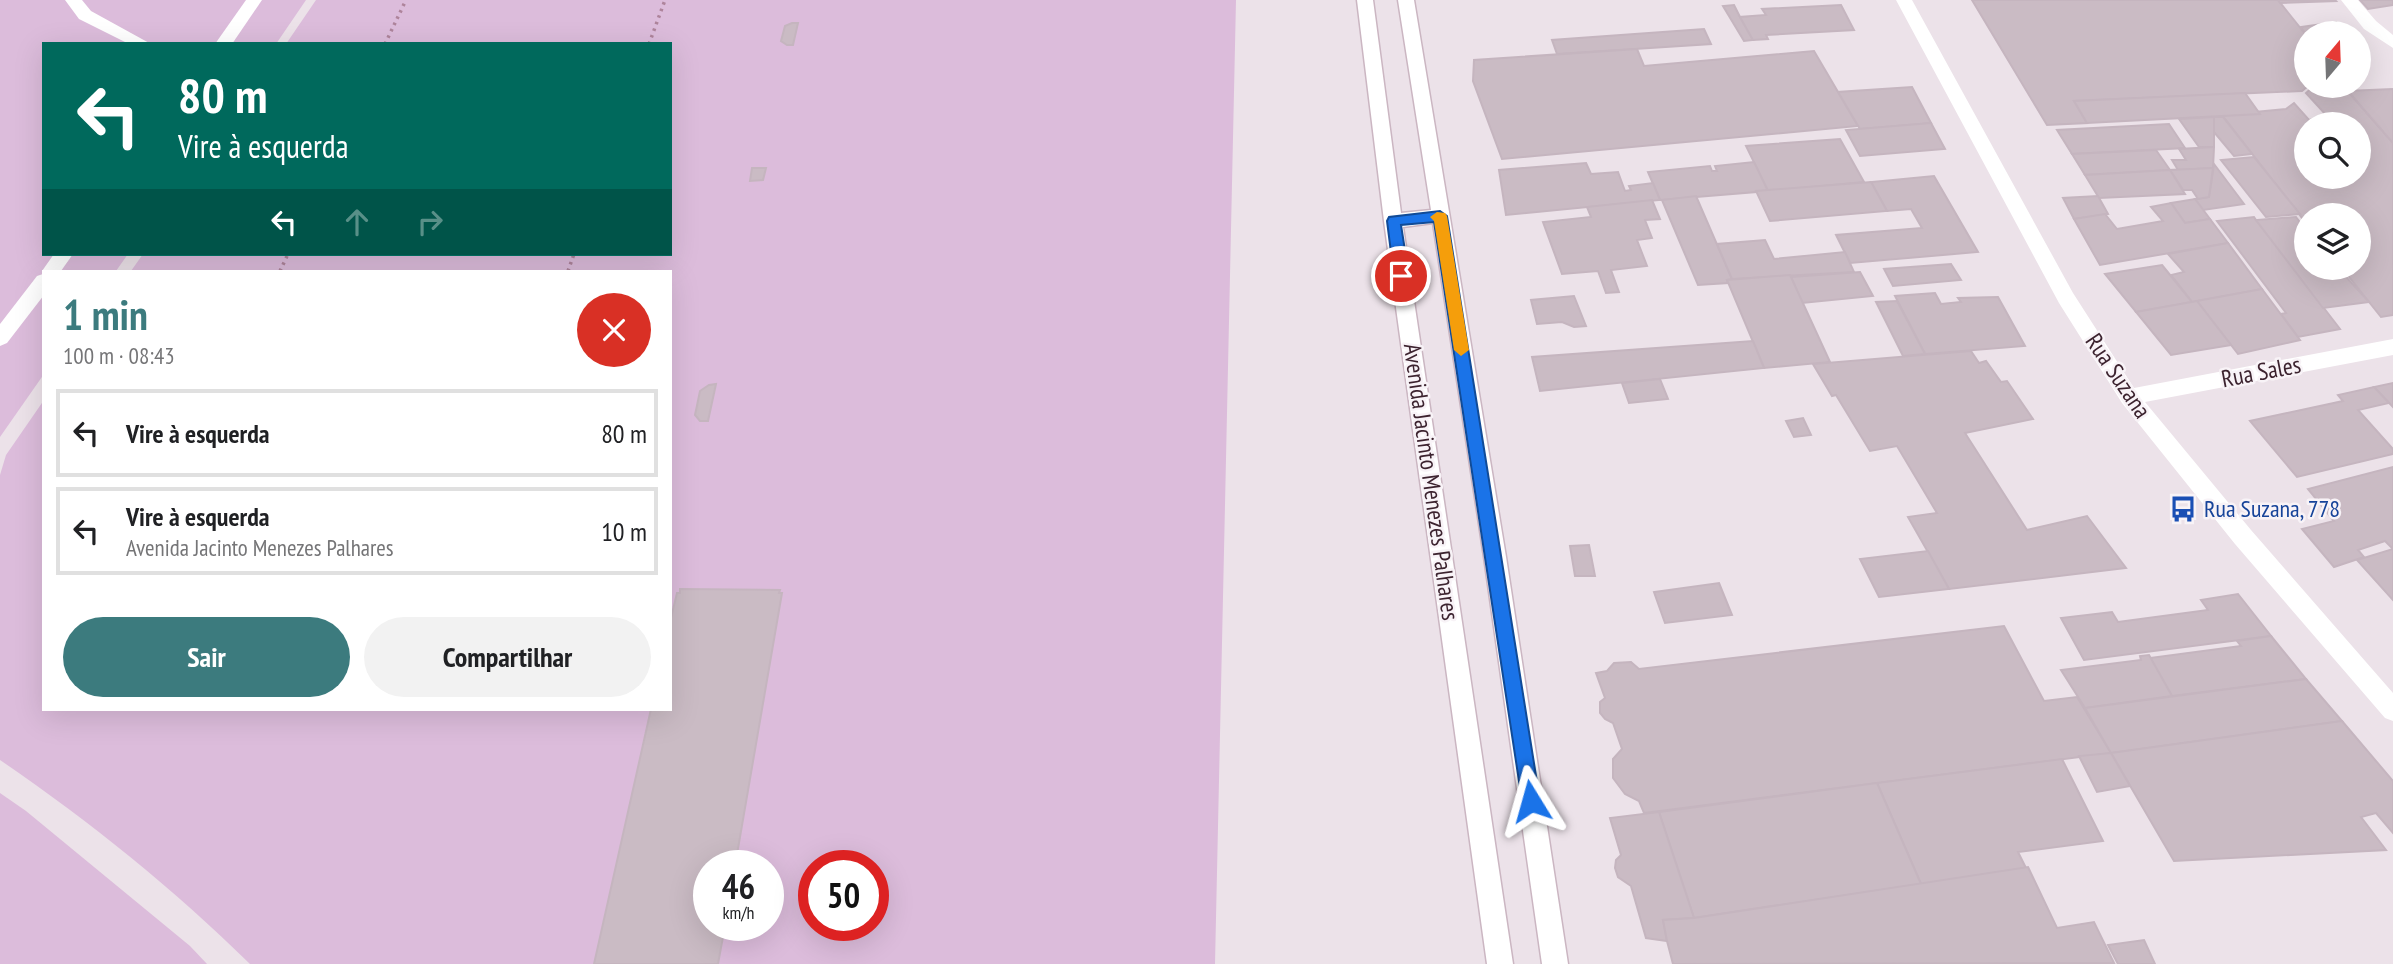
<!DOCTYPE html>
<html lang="pt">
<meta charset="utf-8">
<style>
:root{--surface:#fff;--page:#f2f2f2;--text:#202124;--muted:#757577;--line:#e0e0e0;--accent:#3c7b7e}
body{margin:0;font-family:"PT Sans Narrow",sans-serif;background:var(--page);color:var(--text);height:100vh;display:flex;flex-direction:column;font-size:26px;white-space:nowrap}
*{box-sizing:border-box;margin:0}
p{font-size:23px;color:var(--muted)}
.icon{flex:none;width:38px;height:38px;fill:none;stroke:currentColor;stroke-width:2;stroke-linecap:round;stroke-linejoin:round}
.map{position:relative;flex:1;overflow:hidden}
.sheet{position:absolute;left:42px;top:270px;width:630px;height:441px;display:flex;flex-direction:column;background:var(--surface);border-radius:0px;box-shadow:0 7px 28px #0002}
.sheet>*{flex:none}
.banner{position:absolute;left:42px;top:42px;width:630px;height:214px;border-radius:0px;box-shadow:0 7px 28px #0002;background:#00695c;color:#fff;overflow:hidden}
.needle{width:46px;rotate:19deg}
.buttons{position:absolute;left:2294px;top:21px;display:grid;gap:14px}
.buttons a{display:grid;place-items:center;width:77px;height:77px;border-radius:50%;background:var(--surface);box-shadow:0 7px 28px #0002;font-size:35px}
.speed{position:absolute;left:693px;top:850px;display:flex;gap:14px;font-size:35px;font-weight:700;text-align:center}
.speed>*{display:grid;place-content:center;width:91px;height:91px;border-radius:50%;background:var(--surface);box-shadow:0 7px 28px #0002;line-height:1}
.speed small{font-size:18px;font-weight:400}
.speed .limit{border:10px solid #d22;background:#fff;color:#111}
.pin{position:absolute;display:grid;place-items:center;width:60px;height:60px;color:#fff;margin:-30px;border:4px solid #fff;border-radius:50%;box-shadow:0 2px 7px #0007}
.me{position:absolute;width:77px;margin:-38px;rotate:352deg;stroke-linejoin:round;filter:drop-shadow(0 0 5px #0008)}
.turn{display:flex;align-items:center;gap:24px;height:147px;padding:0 21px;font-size:32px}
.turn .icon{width:91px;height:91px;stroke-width:2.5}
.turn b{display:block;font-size:49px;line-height:60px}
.lanes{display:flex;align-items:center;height:66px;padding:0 21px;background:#0003;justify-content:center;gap:35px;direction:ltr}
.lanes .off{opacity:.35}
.round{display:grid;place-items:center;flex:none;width:74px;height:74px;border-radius:37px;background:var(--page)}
.headline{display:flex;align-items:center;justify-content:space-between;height:119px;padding:0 21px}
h1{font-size:42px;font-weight:800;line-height:52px;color:var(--accent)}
.primary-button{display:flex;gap:14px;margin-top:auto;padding:14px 21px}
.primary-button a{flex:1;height:80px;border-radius:42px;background:var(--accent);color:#fff;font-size:28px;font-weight:800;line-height:80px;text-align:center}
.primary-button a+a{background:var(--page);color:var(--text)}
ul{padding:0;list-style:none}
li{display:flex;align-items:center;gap:21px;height:88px;margin:0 14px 10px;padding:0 7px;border:4px solid var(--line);border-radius:0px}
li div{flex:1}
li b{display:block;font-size:26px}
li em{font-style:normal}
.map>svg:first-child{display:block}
.green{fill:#dcbcdb;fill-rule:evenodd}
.building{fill:#cabbc4;stroke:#c5b5bf;stroke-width:2;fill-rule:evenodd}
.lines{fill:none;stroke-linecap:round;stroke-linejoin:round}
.secondary-casing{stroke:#cbb6c2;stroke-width:3}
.path{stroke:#ae849b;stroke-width:3.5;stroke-dasharray:2.5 4.5;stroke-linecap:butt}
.lane{fill:#fff;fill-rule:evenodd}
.street{fill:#fff;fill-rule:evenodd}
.secondary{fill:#fff;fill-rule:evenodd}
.route{fill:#1a73e8;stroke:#114b97;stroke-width:2}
.slow{fill:#f59e0b}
.labels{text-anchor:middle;stroke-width:5;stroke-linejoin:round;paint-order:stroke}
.street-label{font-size:24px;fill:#3c232f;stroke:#f8f3f7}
.transit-label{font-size:24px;fill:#164399;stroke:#f8f3f7;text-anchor:start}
</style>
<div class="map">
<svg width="2393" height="964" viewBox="0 0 2393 964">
<rect width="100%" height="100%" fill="#ece2e9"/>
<g class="green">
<path d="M 0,0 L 306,0 L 276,44 L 44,44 L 44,254 L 128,254 L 116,271 L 44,271 L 44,374 L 0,437 Z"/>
<path d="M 316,0 L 1236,0 L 1215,964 L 250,964 C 174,889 88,820 0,760 L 0,475 L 6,455 L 44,400 L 44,709 L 670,709 L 670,271 L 131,271 L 143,254 L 670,254 L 670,44 L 286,44 ZM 709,866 L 768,866 L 768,926 L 709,926 ZM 814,866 L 873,866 L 873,926 L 814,926 Z"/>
<path d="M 0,793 L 26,811 L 190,946 L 207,964 L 0,964 Z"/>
</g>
<g class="building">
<path d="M 1972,0 L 2278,0 L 2306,35 L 2308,86 L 2302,91 L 2074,101 L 2087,123 L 2047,125 Z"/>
<path d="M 2278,0 L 2335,0 L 2336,1 L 2280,3 Z"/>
<path d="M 2360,0 L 2393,0 L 2393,5 L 2368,9 Z"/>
<path d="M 1734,5 L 1740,17 L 1753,40 L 1744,41 L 1723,6 Z"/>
<path d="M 1841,5 L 1854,30 L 1766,35 L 1768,39 L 1753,40 L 1740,17 L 1766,15 L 1762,9 Z"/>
<path d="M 2336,22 L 2348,33 L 2306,35 L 2301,27 Z"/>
<path d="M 792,23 L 798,23 L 793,45 L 787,45 L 781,41 L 785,26 Z"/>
<path d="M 1704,29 L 1711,44 L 1557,54 L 1552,40 Z"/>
<path d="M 1637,49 L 1644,66 L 1814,51 L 1858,126 L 1502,159 L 1473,81 L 1474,60 Z"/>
<path d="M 2314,86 L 2343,86 L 2393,143 L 2393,315 L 2381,317 L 2342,268 L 2359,268 L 2359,215 L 2306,215 L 2306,223 L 2222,115 L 2286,109 L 2294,103 L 2309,120 L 2327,116 L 2306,93 ZM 2306,124 L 2359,124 L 2359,177 L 2306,177 Z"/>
<path d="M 1912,87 L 1931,123 L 1860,129 L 1838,92 Z"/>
<path d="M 2393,89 L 2393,143 L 2348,91 Z"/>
<path d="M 2245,93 L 2260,114 L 2087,123 L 2074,101 Z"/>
<path d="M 2214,117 L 2223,117 L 2252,154 L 2234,156 L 2213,131 Z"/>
<path d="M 2214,117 L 2214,147 L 2199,147 L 2179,119 Z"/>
<path d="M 1931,123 L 1945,149 L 1860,156 L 1846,130 Z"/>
<path d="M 2169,124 L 2185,148 L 2072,154 L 2057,130 Z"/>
<path d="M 1840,139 L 1864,182 L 1768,191 L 1746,146 Z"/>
<path d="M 2214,147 L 2213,168 L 2178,170 L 2172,160 L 2186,160 L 2179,149 Z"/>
<path d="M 2156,150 L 2170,170 L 2085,175 L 2072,154 Z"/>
<path d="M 2254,157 L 2300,214 L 2266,217 L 2221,160 Z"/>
<path d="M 1754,162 L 1768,191 L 1660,200 L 1648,172 L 1710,166 L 1712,171 L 1717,171 L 1715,166 Z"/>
<path d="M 1586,163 L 1591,174 L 1618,172 L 1625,191 L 1631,190 L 1629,186 L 1653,183 L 1660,200 L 1506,215 L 1499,170 Z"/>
<path d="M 2214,164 L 2244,204 L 2203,210 L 2195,199 L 2209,197 Z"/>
<path d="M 752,168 L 766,168 L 763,180 L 750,181 Z"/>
<path d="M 2213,168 L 2209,197 L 2198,199 L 2192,190 L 2183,190 L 2170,170 Z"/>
<path d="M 2170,170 L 2185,194 L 2099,198 L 2085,175 Z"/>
<path d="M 1934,176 L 1978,252 L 1850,263 L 1836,235 L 1922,228 L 1911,209 L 1887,211 L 1871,182 Z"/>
<path d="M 1871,182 L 1887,211 L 1770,221 L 1756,191 Z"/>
<path d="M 1696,196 L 1732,279 L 1727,280 L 1728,283 L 1698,285 L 1662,200 Z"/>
<path d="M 2098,196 L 2108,214 L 2074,219 L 2063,198 Z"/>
<path d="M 2195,199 L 2210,219 L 2185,223 L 2171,203 Z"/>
<path d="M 1652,200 L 1660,219 L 1645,220 L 1652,238 L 1637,240 L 1647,266 L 1611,270 L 1619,292 L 1606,293 L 1598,271 L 1562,274 L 1543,222 L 1591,217 L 1587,207 Z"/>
<path d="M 2171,203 L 2185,223 L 2210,219 L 2228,243 L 2100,265 L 2074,219 L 2105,214 L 2117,229 L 2163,221 L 2151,207 Z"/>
<path d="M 2254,217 L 2256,220 L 2340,329 L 2298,337 L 2281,314 L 2286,313 L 2217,221 Z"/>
<path d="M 2296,217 L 2306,230 L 2306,268 L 2338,268 L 2369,302 L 2323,308 L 2256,220 Z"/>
<path d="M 1765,240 L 1774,259 L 1845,252 L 1854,272 L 1732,279 L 1717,244 Z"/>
<path d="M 2228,243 L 2262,289 L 2192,302 L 2171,275 L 2184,272 L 2168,254 Z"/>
<path d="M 1951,264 L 1961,280 L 1893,286 L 1884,269 Z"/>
<path d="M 2162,265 L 2192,302 L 2136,312 L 2105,274 Z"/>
<path d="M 1860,272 L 1873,296 L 1802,303 L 1791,277 Z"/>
<path d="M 1790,275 L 1830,362 L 1764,368 L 1727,280 Z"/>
<path d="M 2262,289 L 2300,340 L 2238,354 L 2197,301 Z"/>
<path d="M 1935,293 L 1941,304 L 1961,302 L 1958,298 L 1998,297 L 2025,346 L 1925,354 L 1895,296 Z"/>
<path d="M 1574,296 L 1586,326 L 1574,327 L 1562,322 L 1537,324 L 1531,300 Z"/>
<path d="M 1897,301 L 1925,354 L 1903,356 L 1876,302 Z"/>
<path d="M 2197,301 L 2231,345 L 2171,355 L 2136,312 Z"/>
<path d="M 1753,341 L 1764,368 L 1540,391 L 1532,357 Z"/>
<path d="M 1971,351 L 1979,363 L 1986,361 L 2001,382 L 2007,381 L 2033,419 L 1965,433 L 2027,530 L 2087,516 L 2126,568 L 1949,589 L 1908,517 L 1937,513 L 1897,446 L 1870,451 L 1836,395 L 1832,396 L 1813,364 Z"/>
<path d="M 1660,379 L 1668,399 L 1629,403 L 1622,383 Z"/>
<path d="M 2393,383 L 2393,407 L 2374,387 Z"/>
<path d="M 716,384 L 708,421 L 700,421 L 695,415 L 700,391 L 709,385 Z"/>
<path d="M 2374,387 L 2389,403 L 2358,410 L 2393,449 L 2393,454 L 2297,477 L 2250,421 L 2343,401 L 2338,395 Z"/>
<path d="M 1803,418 L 1811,435 L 1794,437 L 1786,421 Z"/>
<path d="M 2393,467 L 2393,549 L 2385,541 L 2358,550 L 2364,557 L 2334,567 L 2302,529 L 2334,521 L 2308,489 Z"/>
<path d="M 1589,545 L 1595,576 L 1575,576 L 1570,546 Z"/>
<path d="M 2393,549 L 2393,600 L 2357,560 Z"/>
<path d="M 1928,551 L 1949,589 L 1879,597 L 1860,559 Z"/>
<path d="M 1719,583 L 1732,615 L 1665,623 L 1654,592 Z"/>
<path d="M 680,589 L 780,590 L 779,593 L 782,593 L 735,866 L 709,866 L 709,926 L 725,926 L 718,964 L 594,964 L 651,709 L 670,709 L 670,622 L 677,593 L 680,593 Z"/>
<path d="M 2238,594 L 2271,636 L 2084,660 L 2061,618 L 2112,612 L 2118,622 L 2208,610 L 2201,600 Z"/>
<path d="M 2004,626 L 2044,701 L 2077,697 L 2111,753 L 1644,813 L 1639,801 L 1625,794 L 1613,778 L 1613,759 L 1622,749 L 1613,723 L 1605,719 L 1600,713 L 1600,702 L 1605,698 L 1596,673 L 1607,671 L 1614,663 L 1631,662 L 1639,669 Z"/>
<path d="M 2271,636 L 2306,679 L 2172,696 L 2150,658 L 2241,646 L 2237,641 Z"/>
<path d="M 2149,655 L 2172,696 L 2085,708 L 2061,670 L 2141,660 L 2140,656 Z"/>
<path d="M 2306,679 L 2342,721 L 2111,753 L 2085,708 Z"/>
<path d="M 2342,721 L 2393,781 L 2393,833 L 2376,813 L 2361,817 L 2386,850 L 2174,861 L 2111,753 Z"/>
<path d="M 2111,753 L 2130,786 L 2097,792 L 2079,756 Z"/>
<path d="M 2062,759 L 2103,841 L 2018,852 L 2026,868 L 1921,884 L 1877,783 Z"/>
<path d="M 1877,783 L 1921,884 L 1694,918 L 1659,812 Z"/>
<path d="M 1659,812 L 1694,918 L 1663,920 L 1667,941 L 1646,938 L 1631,886 L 1618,877 L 1615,868 L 1616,860 L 1621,855 L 1610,818 Z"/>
<path d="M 2028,867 L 2057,928 L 2094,922 L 2114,963 L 1673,964 L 1667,941 L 1663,920 L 1694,918 Z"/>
<path d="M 2144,940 L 2155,964 L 2118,964 L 2108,945 Z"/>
</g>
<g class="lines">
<g class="secondary-casing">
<path id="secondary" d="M 1357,0 L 1373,0 L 1401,213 L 1431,210 L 1398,0 L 1414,0 L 1506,557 L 1568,964 L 1542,964 L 1484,557 L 1433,223 L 1403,227 L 1513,964 L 1487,964 L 1384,221 Z"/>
</g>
<g class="path">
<path d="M 385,44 L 406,0"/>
<path d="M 649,44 L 665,0"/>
<path d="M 280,271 L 288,254"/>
<path d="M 568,271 L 574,254"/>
</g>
<g class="lane">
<path d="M 65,0 L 82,0 L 91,11 L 151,44 L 129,44 L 79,19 Z"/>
<path d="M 246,0 L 262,0 L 232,44 L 215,44 Z"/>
<path d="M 54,254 L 73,254 L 61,271 L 44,271 L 44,295 L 7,343 L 0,346 L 0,324 L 37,276 L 43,274 L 42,271 Z"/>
</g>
<g class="street">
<path d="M 1896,0 L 1912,0 L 2073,293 L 2134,388 L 2393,339 L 2393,355 L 2145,402 L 2251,530 L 2393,693 L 2393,721 L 2385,718 L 2235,544 L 2122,403 L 2059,303 Z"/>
<path d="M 2341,0 L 2358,0 L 2376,21 L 2393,35 L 2393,48 L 2364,29 Z"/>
</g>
<use href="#secondary" class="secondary"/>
</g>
<path class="route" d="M 1440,211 L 1447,216 L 1540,801 L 1537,808 L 1531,810 L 1524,808 L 1522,801 L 1434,222 L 1401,225 L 1409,276 L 1401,281 L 1394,276 L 1387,221 L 1389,217 Z"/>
<path class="slow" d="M 1437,212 L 1445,213 L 1447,216 L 1469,350 L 1461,356 L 1454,350 L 1434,221 L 1430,217 Z"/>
<defs>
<g id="bus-bare" transform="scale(2.1)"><path d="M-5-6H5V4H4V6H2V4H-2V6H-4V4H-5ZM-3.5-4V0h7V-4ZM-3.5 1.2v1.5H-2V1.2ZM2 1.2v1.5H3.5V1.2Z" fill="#1a4fb4" stroke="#f8f3f7" stroke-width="2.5" paint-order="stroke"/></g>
</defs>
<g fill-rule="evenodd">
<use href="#bus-bare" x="2183" y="509"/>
</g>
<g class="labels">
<g class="street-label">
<text transform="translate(2261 372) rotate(-11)" y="8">Rua Sales</text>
<text transform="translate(2118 376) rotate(56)" y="8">Rua Suzana</text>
<text transform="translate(1431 482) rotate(82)" y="8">Avenida Jacinto Menezes Palhares</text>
</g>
<g class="transit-label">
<text x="2204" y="517">Rua Suzana, 778</text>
</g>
</g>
</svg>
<div class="buttons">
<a><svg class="needle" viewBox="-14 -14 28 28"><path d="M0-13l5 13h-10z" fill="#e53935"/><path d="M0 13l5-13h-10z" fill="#757577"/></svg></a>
<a><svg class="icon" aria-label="search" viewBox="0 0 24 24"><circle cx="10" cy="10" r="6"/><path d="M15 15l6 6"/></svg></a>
<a><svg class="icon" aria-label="layers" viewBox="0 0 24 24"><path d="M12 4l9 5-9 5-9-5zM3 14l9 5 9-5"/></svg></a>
</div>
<div class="speed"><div>46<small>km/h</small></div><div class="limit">50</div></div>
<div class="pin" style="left:1401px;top:276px;background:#d93025"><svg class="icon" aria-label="arrive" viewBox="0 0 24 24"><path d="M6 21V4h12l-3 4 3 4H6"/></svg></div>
<svg class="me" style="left:1531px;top:801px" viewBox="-20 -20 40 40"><path d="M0-17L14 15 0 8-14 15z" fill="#1a73e8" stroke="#fff" stroke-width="4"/></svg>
<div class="banner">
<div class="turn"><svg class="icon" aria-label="left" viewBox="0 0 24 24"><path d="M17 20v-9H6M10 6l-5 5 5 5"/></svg><div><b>80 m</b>Vire à esquerda</div></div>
<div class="lanes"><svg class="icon" aria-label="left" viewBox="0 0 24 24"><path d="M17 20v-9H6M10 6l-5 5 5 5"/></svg><svg class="icon off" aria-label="ahead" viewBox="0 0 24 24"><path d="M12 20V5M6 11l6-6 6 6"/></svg><svg class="icon off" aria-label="right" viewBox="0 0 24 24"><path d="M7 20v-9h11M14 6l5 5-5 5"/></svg></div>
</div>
<section class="sheet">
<div class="headline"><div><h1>1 min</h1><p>100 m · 08:43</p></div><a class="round" style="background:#d93025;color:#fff"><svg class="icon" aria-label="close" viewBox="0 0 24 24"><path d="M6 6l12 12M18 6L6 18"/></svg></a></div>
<ul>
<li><svg class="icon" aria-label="left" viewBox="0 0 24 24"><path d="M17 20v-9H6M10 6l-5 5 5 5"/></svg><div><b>Vire à esquerda</b></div><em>80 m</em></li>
<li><svg class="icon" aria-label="left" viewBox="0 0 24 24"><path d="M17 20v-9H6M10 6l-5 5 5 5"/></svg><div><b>Vire à esquerda</b><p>Avenida Jacinto Menezes Palhares</p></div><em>10 m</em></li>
</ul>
<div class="primary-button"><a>Sair</a><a>Compartilhar</a></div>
</section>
</div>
